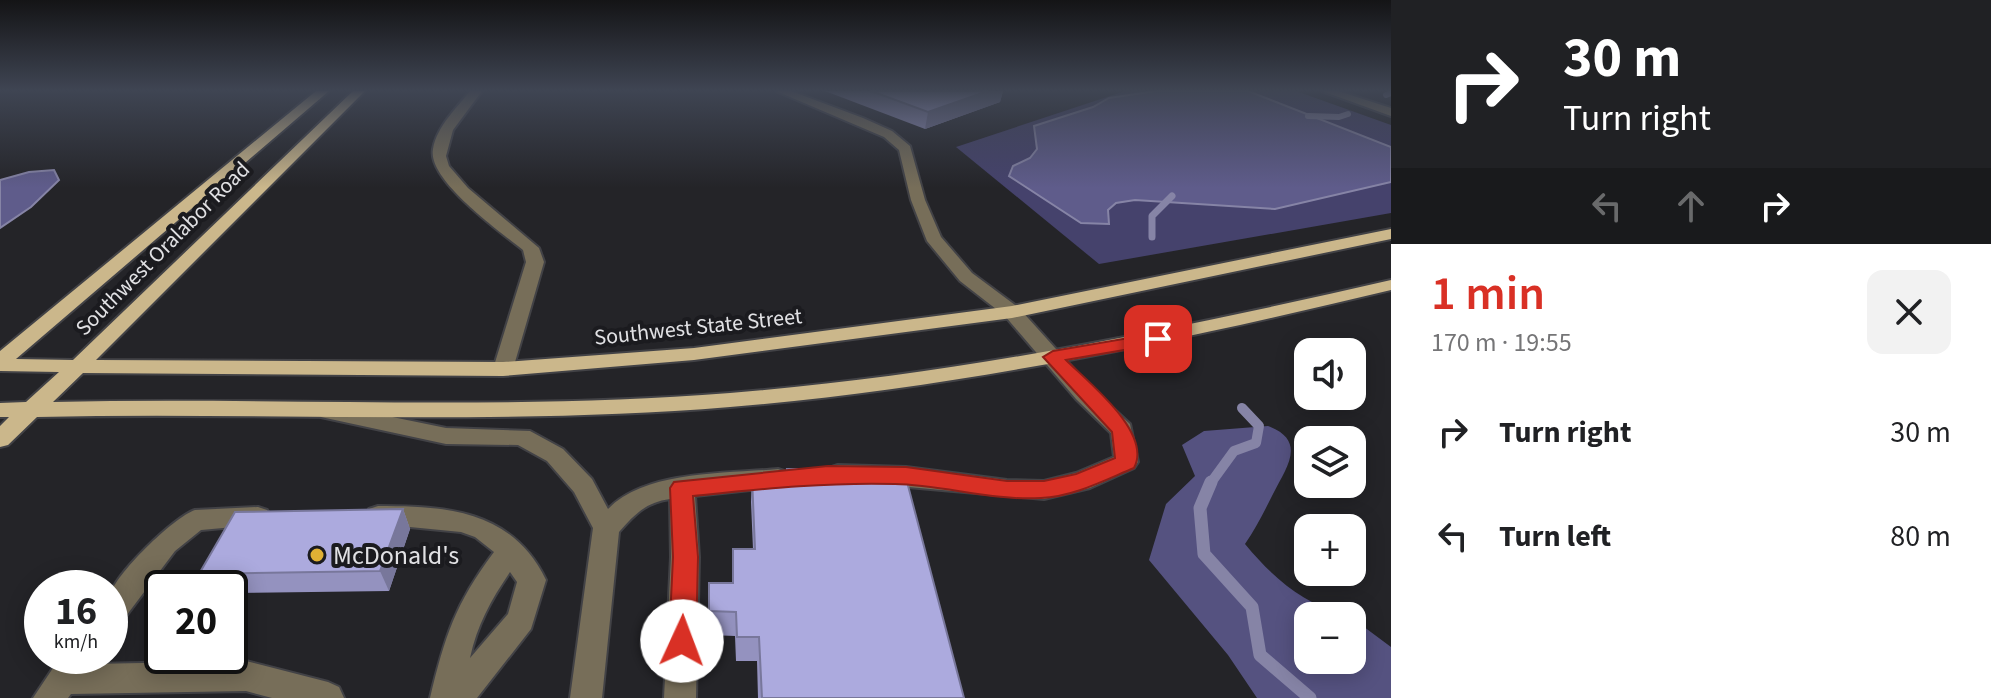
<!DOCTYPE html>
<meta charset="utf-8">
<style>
:root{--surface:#fff;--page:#f2f2f2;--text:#202124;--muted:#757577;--accent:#d93025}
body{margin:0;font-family:"Source Sans 3",sans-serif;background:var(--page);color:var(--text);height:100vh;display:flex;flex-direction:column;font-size:30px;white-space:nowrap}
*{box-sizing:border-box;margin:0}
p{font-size:26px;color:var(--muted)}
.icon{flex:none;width:44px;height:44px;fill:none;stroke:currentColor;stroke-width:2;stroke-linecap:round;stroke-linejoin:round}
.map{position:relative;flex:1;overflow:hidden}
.drawer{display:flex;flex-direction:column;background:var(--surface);width:600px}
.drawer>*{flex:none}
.hud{background:#202124;color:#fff;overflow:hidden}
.buttons{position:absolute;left:1294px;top:338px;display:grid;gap:16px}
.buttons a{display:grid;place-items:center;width:72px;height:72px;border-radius:16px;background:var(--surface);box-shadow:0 4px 20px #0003;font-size:40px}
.speed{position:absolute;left:24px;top:570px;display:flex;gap:16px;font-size:40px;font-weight:700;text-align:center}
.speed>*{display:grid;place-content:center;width:104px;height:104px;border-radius:50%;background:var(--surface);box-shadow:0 4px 20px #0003;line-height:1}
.speed small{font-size:20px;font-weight:400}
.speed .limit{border:4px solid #111;border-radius:12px;background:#fff;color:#111}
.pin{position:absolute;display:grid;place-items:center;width:68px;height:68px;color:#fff;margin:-34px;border-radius:16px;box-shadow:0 4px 12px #0006}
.me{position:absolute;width:88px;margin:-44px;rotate:2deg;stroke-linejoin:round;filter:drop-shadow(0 0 6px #0008)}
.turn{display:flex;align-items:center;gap:28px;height:168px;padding:0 40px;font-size:36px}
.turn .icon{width:104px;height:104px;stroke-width:2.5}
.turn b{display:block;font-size:56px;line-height:68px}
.lanes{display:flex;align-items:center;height:76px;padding:0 40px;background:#0003;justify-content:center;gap:40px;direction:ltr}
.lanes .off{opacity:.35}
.round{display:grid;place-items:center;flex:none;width:84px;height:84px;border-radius:16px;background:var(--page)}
.head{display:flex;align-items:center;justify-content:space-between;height:136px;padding:0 40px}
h1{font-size:48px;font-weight:600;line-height:60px;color:var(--accent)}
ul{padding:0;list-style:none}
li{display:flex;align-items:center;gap:24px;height:104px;padding:0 40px}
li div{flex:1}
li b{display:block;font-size:30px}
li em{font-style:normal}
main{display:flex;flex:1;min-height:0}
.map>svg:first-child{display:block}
.green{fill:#45426c}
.forest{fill:#555280}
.water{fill:#5f5c8b;stroke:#8684a6;stroke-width:2}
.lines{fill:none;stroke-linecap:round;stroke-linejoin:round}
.stream-far3{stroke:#8684a6;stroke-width:6}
.stream-far2{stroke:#8684a6;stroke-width:7}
.stream-far1{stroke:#8684a6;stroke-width:10}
.stream{stroke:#8684a6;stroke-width:13}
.minor-casing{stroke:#424246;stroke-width:4}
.major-casing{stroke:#424246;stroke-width:4}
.minor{fill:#776e59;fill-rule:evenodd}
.major{fill:#cbb78b;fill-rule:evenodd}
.wall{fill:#9492bf}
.shaded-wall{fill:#78779b}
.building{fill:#acaade;stroke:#78779b;stroke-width:2}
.route{fill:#d93025;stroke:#8d1f18;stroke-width:2}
.poi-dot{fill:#e0b034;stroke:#1b1b1f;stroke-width:3}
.labels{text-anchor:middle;stroke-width:8;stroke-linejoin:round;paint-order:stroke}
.street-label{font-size:22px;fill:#e1e1e4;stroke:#1b1b1f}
.near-poi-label{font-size:26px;fill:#e1e1e4;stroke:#1b1b1f;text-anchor:start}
</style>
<main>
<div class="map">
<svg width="1391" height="698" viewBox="0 0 1391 698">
<rect width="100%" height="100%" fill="#242428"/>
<path class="green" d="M 1125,91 L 1296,91 L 1391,125 L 1391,213 L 1099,264 L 956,147 Z"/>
<path class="forest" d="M 1268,426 C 1308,441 1286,468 1273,494 C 1264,512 1256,528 1245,544 C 1274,579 1302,602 1345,616 L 1308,616 L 1308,660 L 1352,660 L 1352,618 L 1391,647 L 1391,698 L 1257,698 L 1228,655 L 1149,560 L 1166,504 L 1195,476 L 1182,445 L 1204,431 Z"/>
<g class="water">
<path d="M 1156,91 L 1248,91 L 1391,147 L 1391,182 L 1275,209 L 1135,200 L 1116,203 L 1108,210 L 1109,224 L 1081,223 L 1009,176 L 1013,166 L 1030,158 L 1037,149 L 1034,126 L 1093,107 L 1109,98 Z"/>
<path d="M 54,170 L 59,180 L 31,207 L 0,228 L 0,180 L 29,172 Z"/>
</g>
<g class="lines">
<g class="stream-far3">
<path d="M 1386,95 L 1391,93"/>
<path d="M 1308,116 L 1339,117 L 1348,114"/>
</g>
<path class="stream-far2" d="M 1152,237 L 1152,216 L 1172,196"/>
<path class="stream-far1" d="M 1210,484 L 1234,451 L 1256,443 L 1259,426 L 1242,408"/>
<path class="stream" d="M 1211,482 L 1200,508 L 1204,554 L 1252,607 L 1260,655 L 1310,698"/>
<g class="minor-casing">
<g id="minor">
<path d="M 470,91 L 482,91 L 453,130 L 446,156 L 449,166 L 468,188 L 539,248 L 544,262 L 513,369 L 503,376 L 493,369 L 526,262 L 523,250 C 501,232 427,180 433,149 C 437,126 457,108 470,91 Z"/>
<path d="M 776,91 L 791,91 L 863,118 L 892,131 L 910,146 L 925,200 L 941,237 L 972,273 L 1019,308 L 1092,389 L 1130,424 L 1138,462 L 1134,468 L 1090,488 L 1044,499 L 829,480 L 826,474 L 829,468 L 838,465 L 906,467 L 1007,480 L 1044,481 L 1076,473 L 1114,457 L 1111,433 L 1076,399 L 1005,316 L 960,281 L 927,241 L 911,200 L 899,150 L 884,137 Z"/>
<path d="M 1322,91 L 1338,91 L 1391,108 L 1391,116 Z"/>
<path d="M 329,404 L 446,428 L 530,431 L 563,449 L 592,479 L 608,509 C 647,470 725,474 778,469 L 787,472 L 790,478 L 787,484 L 778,487 L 695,496 L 699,557 L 696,698 L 664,698 L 671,557 L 670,499 C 646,502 634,515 619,532 L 602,698 L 570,698 L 593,528 L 574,492 L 547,461 L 518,445 L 446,444 L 321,417 L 318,412 L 321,407 Z"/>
<path d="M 378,506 C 447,506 512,510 546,580 L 531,629 L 477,698 L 430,698 C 445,636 455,604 494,552 L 475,537 L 461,532 L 369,523 L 365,516 L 369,509 ZM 510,572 L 517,582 L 508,614 L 470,658 C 477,625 491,600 510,572 Z"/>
<path d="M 258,507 L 267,510 L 271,517 L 267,524 L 201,530 L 175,551 L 120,624 L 110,628 C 110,618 108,605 110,596 C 114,575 174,517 195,510 Z"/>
<path d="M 61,656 L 94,656 L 91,664 L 246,661 L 328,682 L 339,687 L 344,698 L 272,698 L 246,691 L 71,694 L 68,698 L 33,698 Z"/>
</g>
</g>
<g class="major-casing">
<path id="major" d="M 316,91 L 329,91 L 16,359 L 73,360 L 353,91 L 365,91 L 96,360 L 503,362 L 694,348 L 1012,306 L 1391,229 L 1391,239 L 1012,318 L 694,360 L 503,376 L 83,373 L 53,402 C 279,397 505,411 730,393 C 954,375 1173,330 1391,280 L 1391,290 C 1173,342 953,389 730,407 C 499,426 268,412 37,417 L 8,445 L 0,447 L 0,426 L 9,417 L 0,417 L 0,403 L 26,402 L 59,372 L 0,371 L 0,351 Z"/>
</g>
<use href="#minor" class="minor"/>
<use href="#major" class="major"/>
</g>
<g class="wall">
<path d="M 825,91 L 1003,91 L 1000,102 L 925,129 Z"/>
<path d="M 787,469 L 862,478 L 964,698 L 758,698 L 757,661 L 736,661 L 735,636 L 709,635 L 709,583 L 732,583 L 733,549 L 753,549 L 751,502 L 752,477 L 786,477 Z"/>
<path d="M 403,509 L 410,529 L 389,591 L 230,593 L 230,588 L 208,588 L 199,574 Z"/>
</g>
<g class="shaded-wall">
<path d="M 987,91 L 1003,91 L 1000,102 L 925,129 L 928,112 Z"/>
<path d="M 403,509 L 410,529 L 389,591 L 380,571 Z"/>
</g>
<g class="building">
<path d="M 871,91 L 988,91 L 928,112 Z"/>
<path d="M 787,469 L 861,469 L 862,478 L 906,478 L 964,698 L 762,698 L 759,637 L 737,637 L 736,612 L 709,611 L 709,583 L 733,583 L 733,549 L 755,549 L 752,477 L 788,477 Z"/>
<path d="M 403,509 L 380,571 L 199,574 L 235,512 Z"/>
</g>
<linearGradient id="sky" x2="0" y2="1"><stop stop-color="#141416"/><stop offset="0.48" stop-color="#3f4553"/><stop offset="1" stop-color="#3f4553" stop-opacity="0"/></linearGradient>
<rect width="1391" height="188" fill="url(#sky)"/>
<path class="route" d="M 1158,333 L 1165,335 L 1167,339 L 1165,343 L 1066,360 C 1088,382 1153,433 1134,468 C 1105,480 1073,497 1041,498 C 992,501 944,485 895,484 C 826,482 762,489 693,496 L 698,557 L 696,641 L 692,650 L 682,654 L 673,650 L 669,641 L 673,557 L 670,488 L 674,482 L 828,466 L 906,467 L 1007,481 L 1044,481 L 1076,474 L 1115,458 L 1112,432 L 1043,357 L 1053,351 Z"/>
<circle class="poi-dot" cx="317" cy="555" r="8"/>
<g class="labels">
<g class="street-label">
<text transform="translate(162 248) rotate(-45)" y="8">Southwest Oralabor Road</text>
<text transform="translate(698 326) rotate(-6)" y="8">Southwest State Street</text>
</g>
<g class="near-poi-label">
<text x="333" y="564">McDonald's</text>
</g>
</g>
</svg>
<div class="buttons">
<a><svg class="icon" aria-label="sound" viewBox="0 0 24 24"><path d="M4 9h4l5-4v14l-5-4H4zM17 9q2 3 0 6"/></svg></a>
<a><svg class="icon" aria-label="layers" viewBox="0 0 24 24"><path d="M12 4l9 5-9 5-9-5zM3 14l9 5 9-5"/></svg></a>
<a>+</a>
<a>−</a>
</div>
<div class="speed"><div>16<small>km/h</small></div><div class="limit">20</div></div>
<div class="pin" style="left:1158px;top:339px;background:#d93025"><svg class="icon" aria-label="arrive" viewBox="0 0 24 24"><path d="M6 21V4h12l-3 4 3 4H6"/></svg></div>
<svg class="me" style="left:682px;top:641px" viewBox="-20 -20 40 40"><circle r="19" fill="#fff"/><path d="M0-13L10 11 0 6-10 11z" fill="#d93025"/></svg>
</div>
<section class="drawer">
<div class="hud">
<div class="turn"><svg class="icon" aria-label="right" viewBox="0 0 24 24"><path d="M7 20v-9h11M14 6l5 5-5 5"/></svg><div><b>30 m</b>Turn right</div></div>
<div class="lanes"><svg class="icon off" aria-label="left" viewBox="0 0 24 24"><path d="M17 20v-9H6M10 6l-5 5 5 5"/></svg><svg class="icon off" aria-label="ahead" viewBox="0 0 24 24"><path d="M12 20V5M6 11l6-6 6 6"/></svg><svg class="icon" aria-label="right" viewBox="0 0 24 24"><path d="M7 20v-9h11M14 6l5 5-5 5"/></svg></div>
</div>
<div class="head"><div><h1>1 min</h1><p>170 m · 19:55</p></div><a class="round"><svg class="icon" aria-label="close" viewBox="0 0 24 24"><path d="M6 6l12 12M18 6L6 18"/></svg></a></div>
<ul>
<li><svg class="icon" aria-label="right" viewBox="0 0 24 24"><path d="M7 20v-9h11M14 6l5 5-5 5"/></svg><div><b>Turn right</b></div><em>30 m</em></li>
<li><svg class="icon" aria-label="left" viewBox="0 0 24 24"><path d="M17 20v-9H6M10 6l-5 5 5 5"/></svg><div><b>Turn left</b></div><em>80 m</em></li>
</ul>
</section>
</main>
